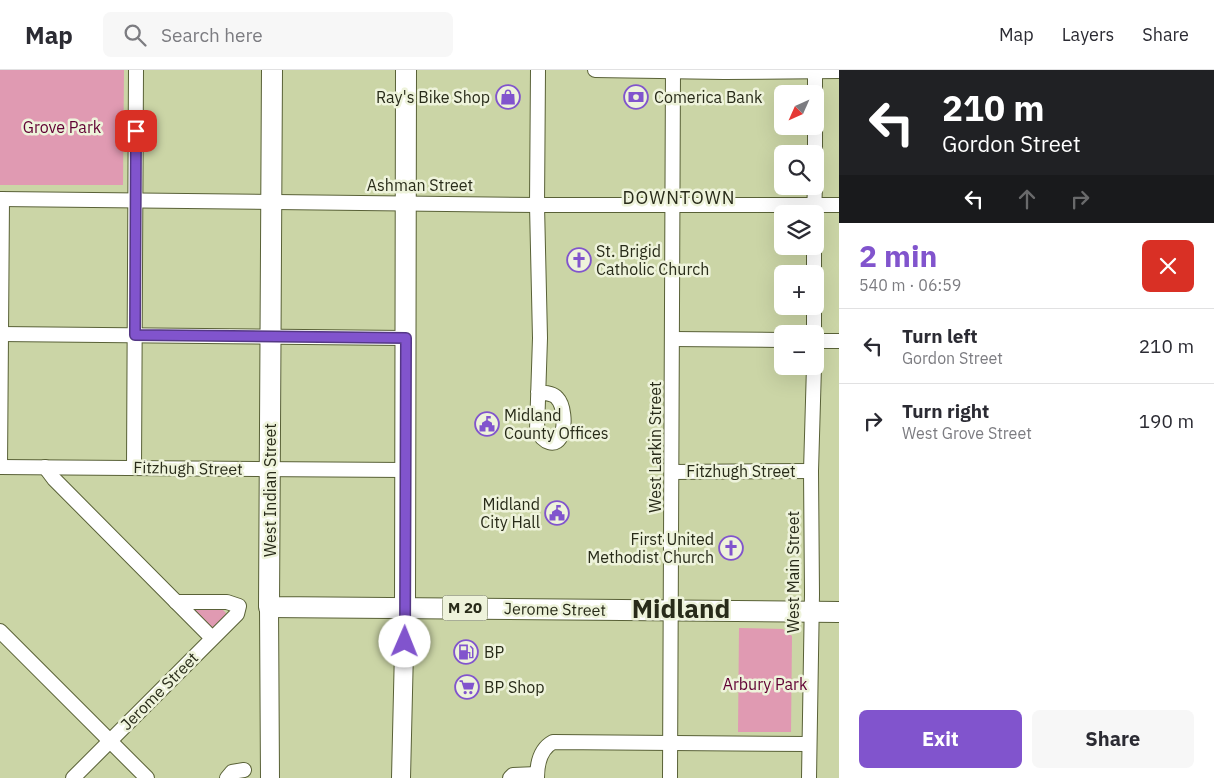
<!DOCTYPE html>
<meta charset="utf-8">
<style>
:root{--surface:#fff;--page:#f7f7f7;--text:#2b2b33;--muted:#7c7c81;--line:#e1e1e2;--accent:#8154cd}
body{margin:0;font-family:"IBM Plex Sans",sans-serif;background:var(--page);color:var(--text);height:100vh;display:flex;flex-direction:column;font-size:19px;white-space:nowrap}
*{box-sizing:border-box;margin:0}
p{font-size:16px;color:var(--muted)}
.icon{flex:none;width:28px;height:28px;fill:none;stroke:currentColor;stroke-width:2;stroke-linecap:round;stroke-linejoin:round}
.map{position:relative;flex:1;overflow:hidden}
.details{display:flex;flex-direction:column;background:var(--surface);width:375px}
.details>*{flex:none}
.hud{background:#202124;color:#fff;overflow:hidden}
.needle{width:32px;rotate:225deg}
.fabs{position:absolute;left:774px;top:15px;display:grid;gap:10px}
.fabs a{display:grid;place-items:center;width:50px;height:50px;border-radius:8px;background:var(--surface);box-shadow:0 5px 20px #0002;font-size:25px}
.pin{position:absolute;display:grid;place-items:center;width:42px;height:42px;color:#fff;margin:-21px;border-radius:10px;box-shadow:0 2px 8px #0006}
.me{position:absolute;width:55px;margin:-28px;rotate:1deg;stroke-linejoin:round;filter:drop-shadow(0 0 4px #0008)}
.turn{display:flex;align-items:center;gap:18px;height:105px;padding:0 20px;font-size:22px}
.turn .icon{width:65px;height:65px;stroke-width:2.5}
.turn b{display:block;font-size:35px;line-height:42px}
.lanes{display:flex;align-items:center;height:48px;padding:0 20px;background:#0003;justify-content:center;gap:25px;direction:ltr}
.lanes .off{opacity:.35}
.round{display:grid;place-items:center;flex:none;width:52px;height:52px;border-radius:8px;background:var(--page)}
.headline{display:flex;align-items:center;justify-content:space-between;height:85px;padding:0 20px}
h1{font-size:30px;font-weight:800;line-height:38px;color:var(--accent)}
.button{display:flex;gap:10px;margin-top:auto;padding:10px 20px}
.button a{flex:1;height:58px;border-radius:8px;background:var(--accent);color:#fff;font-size:20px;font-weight:800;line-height:58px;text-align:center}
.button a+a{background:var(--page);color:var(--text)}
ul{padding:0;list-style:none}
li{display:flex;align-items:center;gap:15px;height:75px;padding:0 20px;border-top:1px solid var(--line)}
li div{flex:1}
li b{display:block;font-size:19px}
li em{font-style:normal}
header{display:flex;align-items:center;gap:30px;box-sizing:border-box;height:70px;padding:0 25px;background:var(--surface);border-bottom:1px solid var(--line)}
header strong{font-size:24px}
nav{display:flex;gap:28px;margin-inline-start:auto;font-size:18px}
.search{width:350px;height:45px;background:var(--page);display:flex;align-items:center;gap:12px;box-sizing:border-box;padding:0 18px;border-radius:8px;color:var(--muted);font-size:19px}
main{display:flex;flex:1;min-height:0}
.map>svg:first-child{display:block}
.green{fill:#e09ab2}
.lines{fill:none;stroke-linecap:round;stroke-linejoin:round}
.minor-casing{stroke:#596137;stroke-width:16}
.major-casing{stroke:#596137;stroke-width:20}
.highway-casing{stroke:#596137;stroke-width:22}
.minor{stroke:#fff;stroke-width:14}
.major{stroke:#fff;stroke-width:18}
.highway{stroke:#fff;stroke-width:20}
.route-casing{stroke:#543785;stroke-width:12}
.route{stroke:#8154cd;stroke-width:9}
.labels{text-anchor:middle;stroke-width:5;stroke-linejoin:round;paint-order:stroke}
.shield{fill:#eef3db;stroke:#636753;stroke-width:1}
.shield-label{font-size:15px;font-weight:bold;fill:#282b19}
.poi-label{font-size:16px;fill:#282b19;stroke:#eef3db;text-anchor:start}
.park-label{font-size:16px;fill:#610033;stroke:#eef3db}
.street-label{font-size:16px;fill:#282b19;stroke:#eef3db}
.neighbourhood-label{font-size:18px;letter-spacing:1px;fill:#282b19;stroke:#eef3db}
.town-label{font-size:26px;font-weight:bold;fill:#282b19;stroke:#eef3db}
</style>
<header>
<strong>Map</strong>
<div class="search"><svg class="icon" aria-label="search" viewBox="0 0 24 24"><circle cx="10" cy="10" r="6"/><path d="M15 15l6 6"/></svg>Search here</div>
<nav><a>Map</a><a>Layers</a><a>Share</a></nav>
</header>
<main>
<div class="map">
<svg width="839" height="708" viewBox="0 0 839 708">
<rect width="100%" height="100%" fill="#cbd5a6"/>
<g class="green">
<path d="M 0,0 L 124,0 L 123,115 L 0,115 Z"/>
<path d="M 193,539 L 223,540 L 226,543 L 226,548 L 212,561 Z"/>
<path d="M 739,558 L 783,559 L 792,566 L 791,662 L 738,662 Z"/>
</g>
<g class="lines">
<g class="minor-casing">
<g id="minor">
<path d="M 538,0 L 537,135 L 540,268 L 537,360 C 542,372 557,380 562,363 C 565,354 564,335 557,328 C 553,323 545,323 538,322"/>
<path d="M 595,0 L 724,2 L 839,1"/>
<path d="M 815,24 L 815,0"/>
<path d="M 815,84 L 815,56"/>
<path d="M 0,129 L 537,135 L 839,135"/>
<path d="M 814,143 L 815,116"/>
<path d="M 814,204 L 814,176"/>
<path d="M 0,264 L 405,268"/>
<path d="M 814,264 L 814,236"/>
<path d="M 672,269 L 782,270"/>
<path d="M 815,271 L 839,271"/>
<path d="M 0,397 L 405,400"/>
<path d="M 0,397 L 2,129"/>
<path d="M 45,397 L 54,409 L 212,568"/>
<path d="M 134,398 L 136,0"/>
<path d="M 672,402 L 811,401"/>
<path d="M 0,561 L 147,708"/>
<path d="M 73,708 L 237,544 L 239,536 L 227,532 L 176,532"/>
<path d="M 227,708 L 232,702 L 244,700"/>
<path d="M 510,708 L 513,705 L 537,704"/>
<path d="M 537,708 C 537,693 540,679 553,672 L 809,674"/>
<path d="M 670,708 L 673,0"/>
<path d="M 809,708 L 812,524 L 811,401 L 814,296"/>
</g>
</g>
<g class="major-casing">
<g id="major">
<path d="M 269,537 L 270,708"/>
<path d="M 401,708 L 405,537"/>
</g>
</g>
<g class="highway-casing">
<g id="highway">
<path d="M 272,0 L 269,537 L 839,542"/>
<path d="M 405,537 L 406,0"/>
</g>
</g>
<use href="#minor" class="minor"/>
<use href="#major" class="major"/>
<use href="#highway" class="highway"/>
</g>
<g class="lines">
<g class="route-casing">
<path id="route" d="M 136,61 L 135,265 L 406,268 L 405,572"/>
</g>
<use href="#route" class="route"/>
</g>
<defs>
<g id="shop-ring" transform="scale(1.25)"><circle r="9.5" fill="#eef3db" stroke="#8154cd" stroke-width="1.5"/><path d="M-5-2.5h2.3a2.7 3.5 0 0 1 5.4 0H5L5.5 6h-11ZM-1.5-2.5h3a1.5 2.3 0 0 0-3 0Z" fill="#8154cd"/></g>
<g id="bank-ring" transform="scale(1.25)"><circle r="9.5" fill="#eef3db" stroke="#8154cd" stroke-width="1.5"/><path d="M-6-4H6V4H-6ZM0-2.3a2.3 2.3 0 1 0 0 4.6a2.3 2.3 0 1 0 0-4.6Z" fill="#8154cd"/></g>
<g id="church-ring" transform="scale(1.25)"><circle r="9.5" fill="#eef3db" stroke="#8154cd" stroke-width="1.5"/><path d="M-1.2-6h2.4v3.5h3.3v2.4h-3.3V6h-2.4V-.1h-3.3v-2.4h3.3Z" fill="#8154cd"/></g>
<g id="civic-ring" transform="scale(1.25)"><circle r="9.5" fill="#eef3db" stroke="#8154cd" stroke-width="1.5"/><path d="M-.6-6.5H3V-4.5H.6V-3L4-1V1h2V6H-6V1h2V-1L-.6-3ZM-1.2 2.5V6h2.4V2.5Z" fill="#8154cd"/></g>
<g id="fuel-ring" transform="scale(1.25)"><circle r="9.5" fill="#eef3db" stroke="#8154cd" stroke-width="1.5"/><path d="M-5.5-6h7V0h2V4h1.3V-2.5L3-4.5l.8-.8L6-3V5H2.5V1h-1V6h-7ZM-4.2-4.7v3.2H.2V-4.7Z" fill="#8154cd"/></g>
<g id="supermarket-ring" transform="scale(1.25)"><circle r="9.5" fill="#eef3db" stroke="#8154cd" stroke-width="1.5"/><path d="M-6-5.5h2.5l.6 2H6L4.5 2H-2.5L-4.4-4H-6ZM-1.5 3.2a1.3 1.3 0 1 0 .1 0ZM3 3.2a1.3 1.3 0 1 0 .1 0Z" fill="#8154cd"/></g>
</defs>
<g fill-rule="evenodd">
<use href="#shop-ring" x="508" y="27"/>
<use href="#bank-ring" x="636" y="27"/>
<use href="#church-ring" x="579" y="190"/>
<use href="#civic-ring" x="487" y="354"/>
<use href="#civic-ring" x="557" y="443"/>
<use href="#church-ring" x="731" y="478"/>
<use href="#fuel-ring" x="466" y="582"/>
<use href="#supermarket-ring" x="467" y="617"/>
</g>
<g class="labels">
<rect class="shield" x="442.5" y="525.5" width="45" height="25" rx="4"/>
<g class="shield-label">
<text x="465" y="543">M 20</text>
</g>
<g class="poi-label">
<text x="490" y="33" text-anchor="end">Ray's Bike Shop</text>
<text x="654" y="33">Comerica Bank</text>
<text x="596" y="187">St. Brigid<tspan x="596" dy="18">Catholic Church</tspan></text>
<text x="504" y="351">Midland<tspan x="504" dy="18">County Offices</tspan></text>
<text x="540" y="440" text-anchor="end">Midland<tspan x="540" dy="18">City Hall</tspan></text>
<text x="714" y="475" text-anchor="end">First United<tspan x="714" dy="18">Methodist Church</tspan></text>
<text x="484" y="588">BP</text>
<text x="484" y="623">BP Shop</text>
</g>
<g class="park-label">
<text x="62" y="63">Grove Park</text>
<text x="765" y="620">Arbury Park</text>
</g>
<g class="street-label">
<text x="420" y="121">Ashman Street</text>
<text transform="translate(655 377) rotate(-90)" y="6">West Larkin Street</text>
<text transform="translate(188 398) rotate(1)" y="6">Fitzhugh Street</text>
<text x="741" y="407">Fitzhugh Street</text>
<text transform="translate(270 420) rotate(-90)" y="6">West Indian Street</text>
<text transform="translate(793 502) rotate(-90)" y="6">West Main Street</text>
<text transform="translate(555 539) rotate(1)" y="6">Jerome Street</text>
<text transform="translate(159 621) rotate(-45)" y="6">Jerome Street</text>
</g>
<g class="neighbourhood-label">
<text x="679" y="134">DOWNTOWN</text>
</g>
<g class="town-label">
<text x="681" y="548">Midland</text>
</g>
</g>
</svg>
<div class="fabs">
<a><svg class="needle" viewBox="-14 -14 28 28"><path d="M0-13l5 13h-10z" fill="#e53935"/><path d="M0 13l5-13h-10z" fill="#7c7c81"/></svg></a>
<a><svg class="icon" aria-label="search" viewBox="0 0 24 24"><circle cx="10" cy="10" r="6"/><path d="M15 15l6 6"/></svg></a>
<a><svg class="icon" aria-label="layers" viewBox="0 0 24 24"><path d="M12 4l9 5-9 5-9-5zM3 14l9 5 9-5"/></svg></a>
<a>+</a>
<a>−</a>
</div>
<div class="pin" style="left:136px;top:61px;background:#d93025"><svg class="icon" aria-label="arrive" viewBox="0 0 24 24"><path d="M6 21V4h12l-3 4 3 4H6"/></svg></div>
<svg class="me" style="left:405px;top:572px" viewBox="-20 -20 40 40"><circle r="19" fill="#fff"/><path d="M0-13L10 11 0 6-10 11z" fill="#8154cd"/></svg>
</div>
<section class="details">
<div class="hud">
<div class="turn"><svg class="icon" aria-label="left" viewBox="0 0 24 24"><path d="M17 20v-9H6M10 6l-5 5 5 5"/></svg><div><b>210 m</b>Gordon Street</div></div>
<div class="lanes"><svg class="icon" aria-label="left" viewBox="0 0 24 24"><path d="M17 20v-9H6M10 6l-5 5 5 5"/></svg><svg class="icon off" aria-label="ahead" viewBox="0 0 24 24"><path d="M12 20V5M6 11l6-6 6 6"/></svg><svg class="icon off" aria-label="right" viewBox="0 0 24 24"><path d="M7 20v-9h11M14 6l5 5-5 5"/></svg></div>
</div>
<div class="headline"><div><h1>2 min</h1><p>540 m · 06:59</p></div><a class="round" style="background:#d93025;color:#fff"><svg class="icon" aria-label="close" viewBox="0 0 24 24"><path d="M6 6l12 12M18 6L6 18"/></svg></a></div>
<ul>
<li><svg class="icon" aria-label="left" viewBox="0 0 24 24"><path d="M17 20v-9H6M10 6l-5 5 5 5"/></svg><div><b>Turn left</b><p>Gordon Street</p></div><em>210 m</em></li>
<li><svg class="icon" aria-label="right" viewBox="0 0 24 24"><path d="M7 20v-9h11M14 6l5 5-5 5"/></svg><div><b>Turn right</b><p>West Grove Street</p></div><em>190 m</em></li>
</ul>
<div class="button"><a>Exit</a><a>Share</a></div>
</section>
</main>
